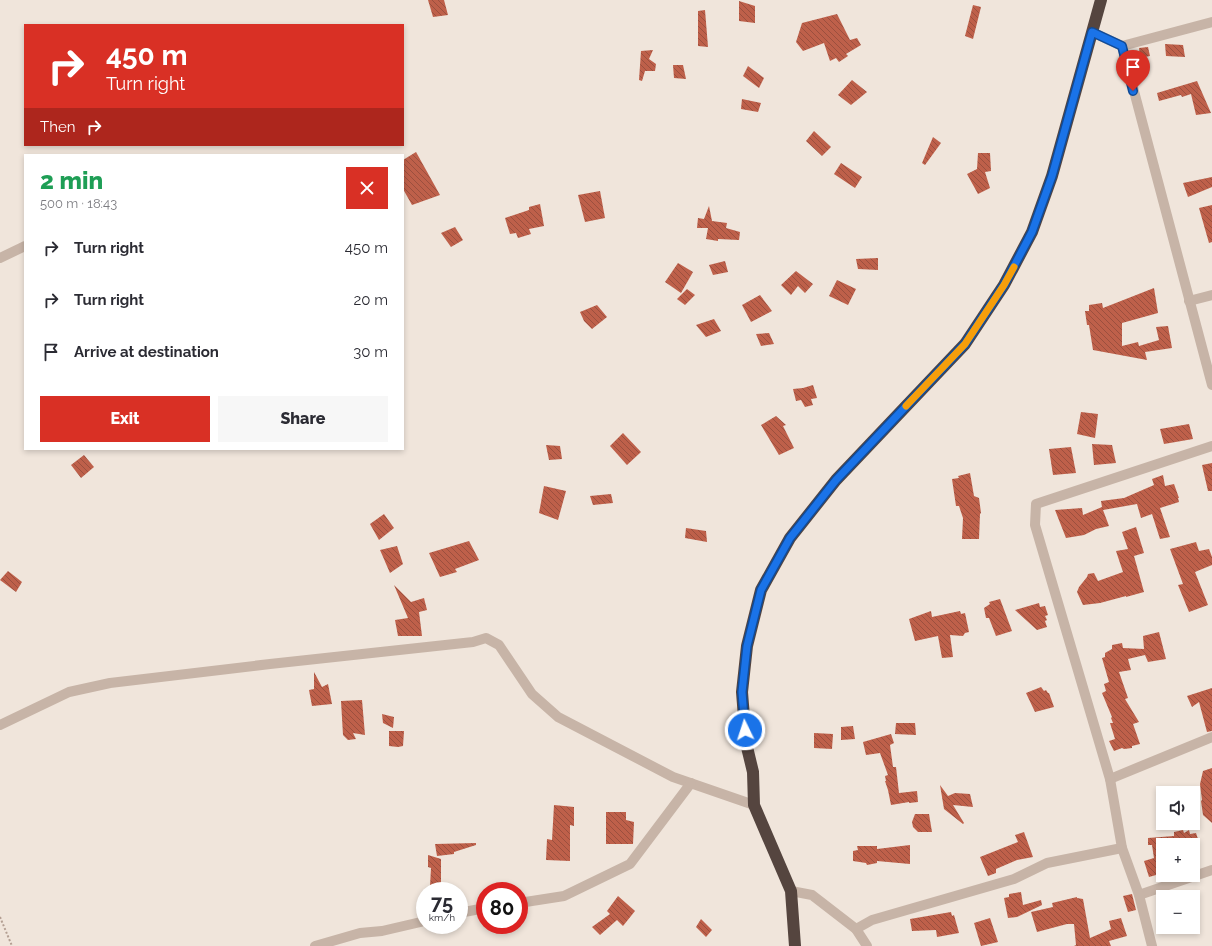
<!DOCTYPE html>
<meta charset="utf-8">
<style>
:root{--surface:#fff;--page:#f7f7f7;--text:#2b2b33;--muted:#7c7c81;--accent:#d93025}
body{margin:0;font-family:Raleway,sans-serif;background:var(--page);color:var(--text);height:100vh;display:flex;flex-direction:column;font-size:15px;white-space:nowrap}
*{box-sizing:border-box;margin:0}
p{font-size:13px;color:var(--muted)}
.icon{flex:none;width:22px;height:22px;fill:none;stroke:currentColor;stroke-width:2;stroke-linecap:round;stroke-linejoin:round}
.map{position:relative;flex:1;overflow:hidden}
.details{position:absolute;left:24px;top:154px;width:380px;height:296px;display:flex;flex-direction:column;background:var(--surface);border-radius:0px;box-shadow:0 2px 6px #0003}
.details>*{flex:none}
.banner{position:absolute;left:24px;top:24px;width:380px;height:122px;border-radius:0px;box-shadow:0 2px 6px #0003;background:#d93025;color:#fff;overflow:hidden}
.controls{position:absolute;left:1156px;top:786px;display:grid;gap:8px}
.controls a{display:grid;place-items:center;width:44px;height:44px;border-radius:0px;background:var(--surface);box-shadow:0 2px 6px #0003;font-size:20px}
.speed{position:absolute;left:416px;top:882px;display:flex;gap:8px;font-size:20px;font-weight:700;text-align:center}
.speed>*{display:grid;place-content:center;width:52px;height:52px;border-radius:50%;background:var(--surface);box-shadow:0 2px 6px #0003;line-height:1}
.speed small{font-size:10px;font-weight:400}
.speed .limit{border:6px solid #d22;background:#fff;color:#111}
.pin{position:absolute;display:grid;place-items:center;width:34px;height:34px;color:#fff;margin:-41px -17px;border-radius:50% 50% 50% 0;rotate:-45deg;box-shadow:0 0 4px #0007}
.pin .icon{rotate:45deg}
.me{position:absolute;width:44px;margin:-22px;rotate:356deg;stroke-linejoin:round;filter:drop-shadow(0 0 3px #0008)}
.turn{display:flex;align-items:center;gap:14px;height:84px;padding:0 16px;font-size:18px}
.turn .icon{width:52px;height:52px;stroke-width:2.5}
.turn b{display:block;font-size:28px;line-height:34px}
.then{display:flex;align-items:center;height:38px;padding:0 16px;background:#0003;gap:8px;font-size:15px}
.round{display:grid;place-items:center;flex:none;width:42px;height:42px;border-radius:0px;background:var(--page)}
.overview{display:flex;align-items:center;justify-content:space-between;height:68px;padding:0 16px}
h1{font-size:24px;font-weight:800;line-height:30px;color:#1e9e55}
.cta{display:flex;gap:8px;margin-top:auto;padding:8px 16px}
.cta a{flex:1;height:46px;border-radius:0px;background:var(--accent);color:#fff;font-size:16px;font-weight:800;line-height:46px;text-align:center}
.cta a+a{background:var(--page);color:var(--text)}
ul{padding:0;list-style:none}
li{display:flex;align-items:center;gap:12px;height:52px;padding:0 16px}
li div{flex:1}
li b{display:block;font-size:15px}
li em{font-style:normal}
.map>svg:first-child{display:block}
.building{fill:url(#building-back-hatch)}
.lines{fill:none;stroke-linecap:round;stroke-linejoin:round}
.path{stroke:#b39e92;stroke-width:2;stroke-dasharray:2 2;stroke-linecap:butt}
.street{stroke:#c7b4a7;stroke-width:10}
.highway{stroke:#55453f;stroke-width:12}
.route-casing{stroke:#114b97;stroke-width:10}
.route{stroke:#1a73e8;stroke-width:7}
.slow{stroke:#f59e0b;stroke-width:7}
</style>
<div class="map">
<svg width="1212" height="946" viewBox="0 0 1212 946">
<defs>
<pattern id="building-back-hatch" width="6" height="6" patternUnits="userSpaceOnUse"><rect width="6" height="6" fill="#be604a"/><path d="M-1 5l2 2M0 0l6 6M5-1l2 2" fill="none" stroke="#9b4f3e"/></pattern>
</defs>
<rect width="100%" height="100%" fill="#f0e5db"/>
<g class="building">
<path d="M 428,0 L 444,0 L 448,15 L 433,17 Z"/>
<path d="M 739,1 L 755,6 L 755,23 L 739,21 Z"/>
<path d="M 973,5 L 981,7 L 973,39 L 965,36 Z"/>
<path d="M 705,10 L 708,47 L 698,46 L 698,11 Z"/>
<path d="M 837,14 L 850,40 L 857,38 L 861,45 L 846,54 L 848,56 L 839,62 L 836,58 L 830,61 L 824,43 L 803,51 L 796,42 L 802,23 Z"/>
<path d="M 1165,44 L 1183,45 L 1185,57 L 1166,56 Z"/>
<path d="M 1148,47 L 1150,56 L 1140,58 L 1139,48 Z"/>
<path d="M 653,50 L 649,59 L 656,64 L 655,71 L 645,71 L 642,81 L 639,80 L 641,51 Z"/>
<path d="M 673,65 L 683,65 L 686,79 L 674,78 Z"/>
<path d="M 748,66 L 764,78 L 759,88 L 743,76 Z"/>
<path d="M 852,80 L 867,92 L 851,105 L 838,95 Z"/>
<path d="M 1197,81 L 1211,113 L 1196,115 L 1191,94 L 1182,97 L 1181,95 L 1159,101 L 1157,93 Z"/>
<path d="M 742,99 L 761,103 L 758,112 L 741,109 Z"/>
<path d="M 814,131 L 831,147 L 822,156 L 806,141 Z"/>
<path d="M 933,137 L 941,143 L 925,165 L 922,163 Z"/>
<path d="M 416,152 L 440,195 L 412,205 L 403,189 L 403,160 Z"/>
<path d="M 978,153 L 990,153 L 991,171 L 985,172 L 990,188 L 978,194 L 967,174 L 977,169 Z"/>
<path d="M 841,163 L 862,177 L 855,188 L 834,174 Z"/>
<path d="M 1212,177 L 1212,187 L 1188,197 L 1183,183 Z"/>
<path d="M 600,191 L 605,218 L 585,222 L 578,195 Z"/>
<path d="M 540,204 L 544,226 L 529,229 L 531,234 L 518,238 L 516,233 L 510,234 L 505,218 L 529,210 L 529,207 Z"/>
<path d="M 1212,205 L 1212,242 L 1209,243 L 1199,208 Z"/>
<path d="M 709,206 L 712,221 L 727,223 L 726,228 L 740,232 L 739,240 L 718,239 L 718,241 L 706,239 L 708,228 L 697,228 L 698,218 L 704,219 Z"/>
<path d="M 455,227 L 463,240 L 451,247 L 441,233 Z"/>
<path d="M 878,258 L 878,270 L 858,269 L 856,259 Z"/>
<path d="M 725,261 L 728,272 L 713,275 L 709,265 Z"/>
<path d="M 678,263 L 693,272 L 681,293 L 665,282 Z"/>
<path d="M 796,271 L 813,284 L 805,293 L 798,286 L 791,295 L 781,285 Z"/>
<path d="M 837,280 L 856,289 L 848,305 L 829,296 Z"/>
<path d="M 1154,288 L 1158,313 L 1122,323 L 1122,346 L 1138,342 L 1139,346 L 1159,340 L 1156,327 L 1168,326 L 1172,348 L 1145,352 L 1147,360 L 1093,350 L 1089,325 L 1087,325 L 1085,311 L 1089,311 L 1089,305 L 1102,303 L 1103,308 Z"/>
<path d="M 687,289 L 695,295 L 685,305 L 677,299 Z"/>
<path d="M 760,295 L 772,311 L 751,322 L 742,305 Z"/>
<path d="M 597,305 L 607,317 L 592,329 L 584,321 L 580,312 Z"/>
<path d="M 714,319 L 721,331 L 706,337 L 696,325 Z"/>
<path d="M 769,333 L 774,344 L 761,346 L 756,334 Z"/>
<path d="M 813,385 L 817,398 L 811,399 L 813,405 L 805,407 L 801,400 L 796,401 L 793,389 L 803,388 Z"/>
<path d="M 1081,412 L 1098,414 L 1095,438 L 1077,434 Z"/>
<path d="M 776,416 L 786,425 L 783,426 L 794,448 L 779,455 L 761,425 Z"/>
<path d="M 1189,424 L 1193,439 L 1164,444 L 1160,429 Z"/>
<path d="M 623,433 L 641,452 L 627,465 L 610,446 Z"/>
<path d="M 1092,444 L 1112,445 L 1116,463 L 1094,465 Z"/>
<path d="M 546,445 L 560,446 L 562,459 L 549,460 Z"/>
<path d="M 1071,447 L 1076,473 L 1053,475 L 1049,449 Z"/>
<path d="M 84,455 L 94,467 L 81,478 L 71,465 Z"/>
<path d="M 1212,463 L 1212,491 L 1208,491 L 1202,465 Z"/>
<path d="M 970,473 L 974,496 L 979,498 L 981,513 L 980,514 L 979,539 L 962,539 L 963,518 L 959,506 L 956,506 L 952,479 L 959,478 L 958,476 Z"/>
<path d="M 1163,475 L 1165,486 L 1174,484 L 1179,498 L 1178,498 L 1179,502 L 1160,508 L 1170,537 L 1160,539 L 1152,514 L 1141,518 L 1137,504 L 1103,510 L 1109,526 L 1096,529 L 1084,535 L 1066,538 L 1055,510 L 1082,508 L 1083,515 L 1102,507 L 1101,501 L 1124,498 L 1154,485 L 1152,479 Z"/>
<path d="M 544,486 L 566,491 L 558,520 L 539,513 Z"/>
<path d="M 611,494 L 613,503 L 593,505 L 590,496 Z"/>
<path d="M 384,514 L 394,528 L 379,540 L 370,524 Z"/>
<path d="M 1136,527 L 1144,553 L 1134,556 L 1144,592 L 1126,597 L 1126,596 L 1100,603 L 1083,605 L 1077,592 L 1079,587 L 1087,577 L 1088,574 L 1094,573 L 1098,581 L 1123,572 L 1116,551 L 1128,549 L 1122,532 Z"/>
<path d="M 686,528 L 706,531 L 707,542 L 685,538 Z"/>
<path d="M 469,541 L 479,560 L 455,569 L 457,572 L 440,577 L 429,553 Z"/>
<path d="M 1196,542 L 1199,551 L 1209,549 L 1212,557 L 1212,565 L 1195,572 L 1208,605 L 1189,612 L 1178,585 L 1183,584 L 1170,549 Z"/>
<path d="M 397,546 L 403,564 L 390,573 L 380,550 Z"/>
<path d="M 8,571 L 22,582 L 16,592 L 0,580 Z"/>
<path d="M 394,585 L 411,602 L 424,598 L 427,610 L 419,612 L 422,636 L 398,636 L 395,620 L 408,618 Z"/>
<path d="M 1000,599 L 1012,631 L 996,636 L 989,618 L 986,618 L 984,608 L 990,604 L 989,602 Z"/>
<path d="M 1039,603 L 1040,607 L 1045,606 L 1048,615 L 1045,616 L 1047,620 L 1045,621 L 1047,627 L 1037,630 L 1015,610 Z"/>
<path d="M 931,611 L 932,617 L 960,611 L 961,614 L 965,613 L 969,632 L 965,633 L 963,636 L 950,635 L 953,657 L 942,658 L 938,636 L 915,641 L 909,619 Z"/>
<path d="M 1159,632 L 1166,659 L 1148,662 L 1145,655 L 1128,659 L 1131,670 L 1119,672 L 1128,698 L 1125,699 L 1139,722 L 1133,724 L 1140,744 L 1132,746 L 1132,748 L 1124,749 L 1122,748 L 1114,751 L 1109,741 L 1115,739 L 1110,723 L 1113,723 L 1111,718 L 1112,717 L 1102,693 L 1106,691 L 1104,684 L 1109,682 L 1102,658 L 1105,657 L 1105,653 L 1112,649 L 1112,645 L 1122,643 L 1123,648 L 1144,649 L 1143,636 Z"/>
<path d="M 314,672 L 322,687 L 328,684 L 332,704 L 312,706 L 309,690 L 314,689 Z"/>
<path d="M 1041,687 L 1044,691 L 1046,690 L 1048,693 L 1049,693 L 1054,707 L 1035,712 L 1026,693 Z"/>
<path d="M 1212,688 L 1212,731 L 1207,732 L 1199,702 L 1192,707 L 1187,696 Z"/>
<path d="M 362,700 L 365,735 L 353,733 L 356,739 L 348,740 L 343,735 L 341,701 Z"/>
<path d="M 382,714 L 394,717 L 393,728 L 383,723 Z"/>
<path d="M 896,723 L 915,723 L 916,735 L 895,734 Z"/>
<path d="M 853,726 L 855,739 L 841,740 L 841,727 Z"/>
<path d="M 389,731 L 404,731 L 403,746 L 398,747 L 389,746 Z"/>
<path d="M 814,733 L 833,734 L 832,749 L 814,748 Z"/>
<path d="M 891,734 L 894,743 L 890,745 L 893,767 L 896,767 L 899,793 L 917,791 L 918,802 L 909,803 L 909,802 L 891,805 L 888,790 L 885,781 L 886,781 L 885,776 L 888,775 L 880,753 L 866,755 L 863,742 Z"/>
<path d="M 1212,768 L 1212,823 L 1203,815 L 1201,801 L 1202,800 L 1200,784 L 1203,771 Z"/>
<path d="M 940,785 L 948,796 L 955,793 L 970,794 L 973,807 L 953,805 L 964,823 L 963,824 L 944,809 Z"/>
<path d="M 554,805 L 574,807 L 574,826 L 570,825 L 570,861 L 546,860 L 547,839 L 552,840 Z"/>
<path d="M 606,812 L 626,812 L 626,820 L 634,822 L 633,844 L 606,844 Z"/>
<path d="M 915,814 L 929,814 L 932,832 L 918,832 L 913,827 L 912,822 Z"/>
<path d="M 1183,830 L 1184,833 L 1189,830 L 1190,834 L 1196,833 L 1200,845 L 1163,845 L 1163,880 L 1157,882 L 1156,875 L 1149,877 L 1144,861 L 1154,858 L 1152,845 L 1148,845 L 1148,838 L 1174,836 L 1174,832 Z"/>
<path d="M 1024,832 L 1033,857 L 1017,860 L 996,869 L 996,873 L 988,876 L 980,857 L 1018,842 L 1015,835 Z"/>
<path d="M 476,843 L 476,845 L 454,852 L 454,854 L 437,856 L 435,844 Z"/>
<path d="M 910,845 L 910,864 L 877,861 L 877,863 L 867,865 L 866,863 L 853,861 L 853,851 L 858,850 L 857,846 L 877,846 L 877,849 Z"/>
<path d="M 428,855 L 441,859 L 441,885 L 430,886 L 431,868 L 428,867 Z"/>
<path d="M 1021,892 L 1023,905 L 1041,900 L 1042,905 L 1017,917 L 1008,918 L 1004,898 L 1009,897 L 1009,894 Z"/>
<path d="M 1132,894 L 1136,910 L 1128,912 L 1123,896 Z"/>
<path d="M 618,896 L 635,911 L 623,926 L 617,920 L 600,935 L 592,927 L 610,914 L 607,911 Z"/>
<path d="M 1077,897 L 1077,898 L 1083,899 L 1090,938 L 1111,929 L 1109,921 L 1121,918 L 1127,936 L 1109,941 L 1111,946 L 1074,946 L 1076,945 L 1074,924 L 1067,924 L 1037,932 L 1031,912 L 1053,907 L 1052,903 Z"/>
<path d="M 951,912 L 952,916 L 954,915 L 959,933 L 937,937 L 936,930 L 912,931 L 910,919 Z"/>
<path d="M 990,918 L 998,942 L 981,946 L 974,923 Z"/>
<path d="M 701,919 L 712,930 L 706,937 L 696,927 Z"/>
</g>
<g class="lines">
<path class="path" d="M 0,917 L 12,946"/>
<g class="street">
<path d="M 1092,32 L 1122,46 L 1212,22"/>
<path d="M 1122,46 L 1212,385"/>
<path d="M 0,258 L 25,246"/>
<path d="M 1189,301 L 1212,295"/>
<path d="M 0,725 L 69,692 L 110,683 L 270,664 L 473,642 L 486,638 L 499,645 L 532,694 L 558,717 L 673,777 L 754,805"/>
<path d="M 1110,779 L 1212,737"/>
<path d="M 791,891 L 812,895 L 856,929 L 867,946"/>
<path d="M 1139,895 L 1212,870"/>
<path d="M 519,903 L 564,896 L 630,864 L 691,783"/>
<path d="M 459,913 L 485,908"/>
<path d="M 856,929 L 872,920 L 1014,879 L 1047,863 L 1122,848"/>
<path d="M 315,946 L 360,933 L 382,931 L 425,921"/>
<path d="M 1152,946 L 1139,895 L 1122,848 L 1110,779 L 1035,525 L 1036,504 L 1212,446"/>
</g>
<path class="highway" d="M 795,946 L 791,891 L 754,805 L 753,772 L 746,743 L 742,692 L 747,646 L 761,590 L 790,538 L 836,480 L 965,344 L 1004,285 L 1032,232 L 1052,176 L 1101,0"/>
</g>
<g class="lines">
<g class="route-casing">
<path id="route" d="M 745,730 L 742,692 L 747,646 L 761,590 L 790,538 L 836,480 L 965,344 L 1004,285 L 1032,232 L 1052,176 L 1092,32 L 1122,46 L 1133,91"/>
</g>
<use href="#route" class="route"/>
<path class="slow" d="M 906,406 L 965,344 L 1004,285 L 1014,267"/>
</g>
</svg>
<div class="controls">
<a><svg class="icon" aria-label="sound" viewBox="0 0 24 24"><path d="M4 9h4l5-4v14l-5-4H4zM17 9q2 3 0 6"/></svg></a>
<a>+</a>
<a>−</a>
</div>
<div class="speed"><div>75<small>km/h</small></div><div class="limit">80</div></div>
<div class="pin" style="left:1133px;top:91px;background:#d93025"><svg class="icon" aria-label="arrive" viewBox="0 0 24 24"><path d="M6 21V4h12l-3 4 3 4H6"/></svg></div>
<svg class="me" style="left:745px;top:730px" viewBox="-20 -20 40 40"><circle r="17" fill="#1a73e8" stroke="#fff" stroke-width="3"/><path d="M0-11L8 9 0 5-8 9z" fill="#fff"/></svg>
<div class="banner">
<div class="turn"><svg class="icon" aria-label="right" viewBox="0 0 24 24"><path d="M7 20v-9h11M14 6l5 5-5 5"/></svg><div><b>450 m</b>Turn right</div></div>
<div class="then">Then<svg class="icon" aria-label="right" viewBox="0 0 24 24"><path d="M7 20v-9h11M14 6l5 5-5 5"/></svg></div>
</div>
<section class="details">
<div class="overview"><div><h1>2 min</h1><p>500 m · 18:43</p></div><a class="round" style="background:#d93025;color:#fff"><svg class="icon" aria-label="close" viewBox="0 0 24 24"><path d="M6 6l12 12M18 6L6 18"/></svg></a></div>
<ul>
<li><svg class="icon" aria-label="right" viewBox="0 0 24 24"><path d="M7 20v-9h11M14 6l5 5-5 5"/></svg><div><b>Turn right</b></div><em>450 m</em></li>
<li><svg class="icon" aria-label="right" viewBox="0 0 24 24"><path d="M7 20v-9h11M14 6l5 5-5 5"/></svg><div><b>Turn right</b></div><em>20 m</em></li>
<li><svg class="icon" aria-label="arrive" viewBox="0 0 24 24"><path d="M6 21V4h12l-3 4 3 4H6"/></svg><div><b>Arrive at destination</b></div><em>30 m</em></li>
</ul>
<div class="cta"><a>Exit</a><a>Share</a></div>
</section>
</div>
